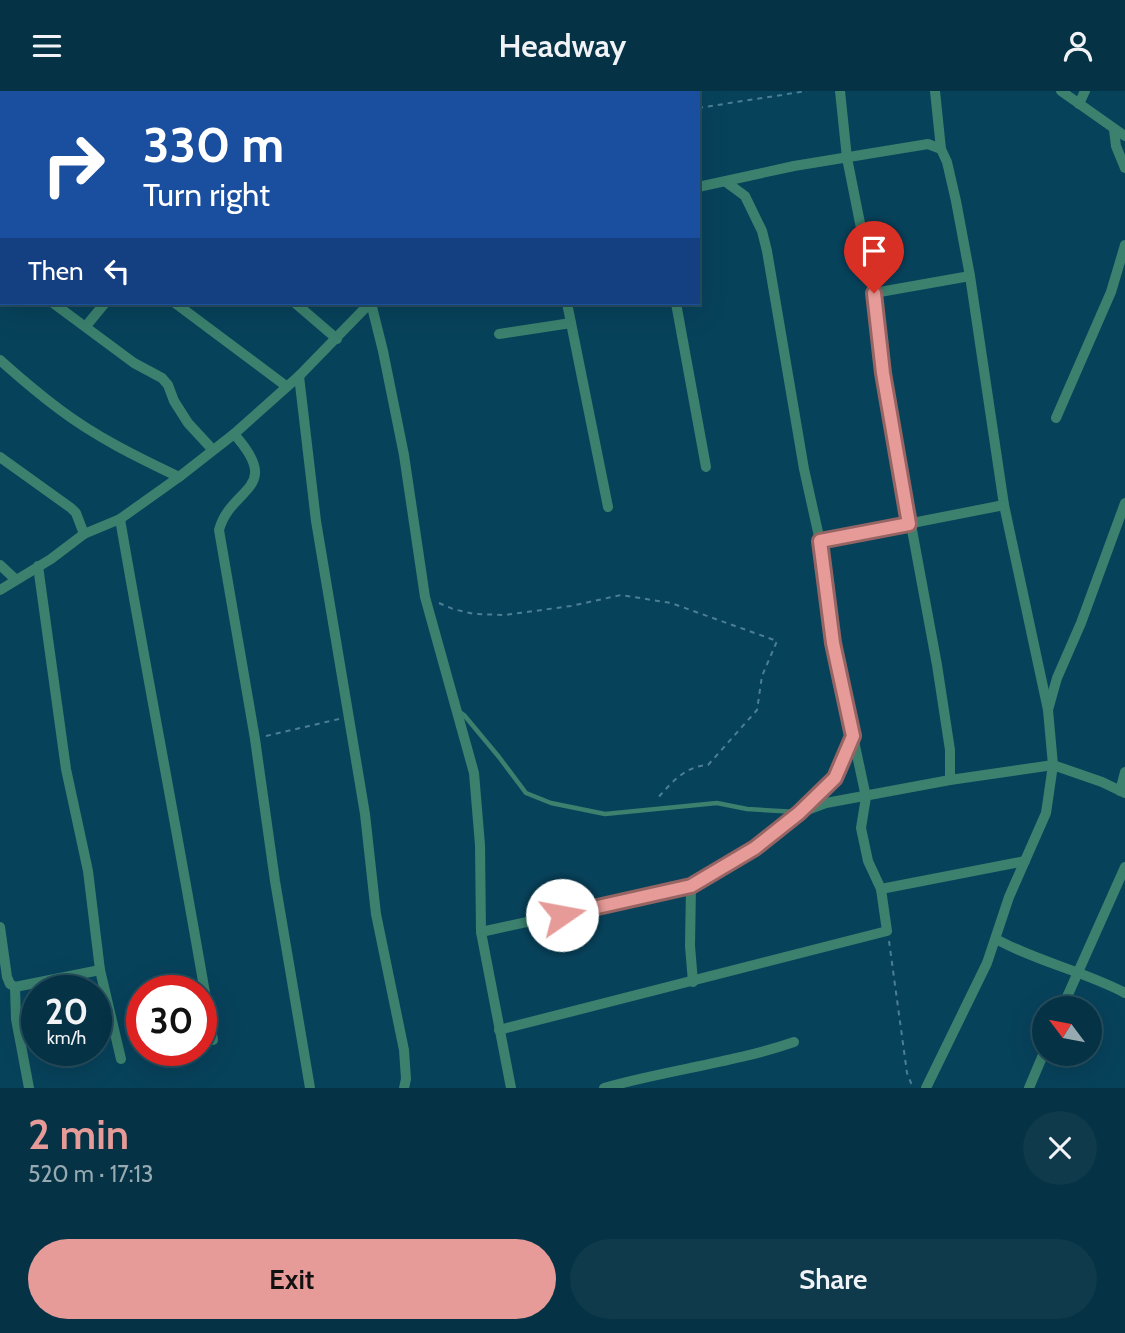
<!DOCTYPE html>
<meta charset="utf-8">
<style>
:root{--surface:#053244;--page:#0e3a4b;--text:#f1f3f6;--muted:#97aab2;--line:#264d5d;--accent:#e69b98}
body{margin:0;font-family:Cabin,sans-serif;background:var(--page);color:var(--text);height:100vh;display:flex;flex-direction:column;font-size:26px;white-space:nowrap}
*{box-sizing:border-box;margin:0}
p{font-size:23px;color:var(--muted)}
.icon{flex:none;width:38px;height:38px;fill:none;stroke:currentColor;stroke-width:2;stroke-linecap:round;stroke-linejoin:round}
.map{position:relative;height:997px;overflow:hidden}
.drawer{display:flex;flex-direction:column;background:var(--surface);flex:1}
.drawer>*{flex:none}
.top-card{position:absolute;left:0px;top:0px;width:700px;height:214px;box-shadow:0 7px 28px #0002,0 0 0 2px var(--line);background:#1a4fa0;color:#fff;overflow:hidden}
.needle{width:46px;rotate:302deg}
.fabs{position:absolute;left:1032px;top:905px;display:grid;gap:14px}
.fabs a{display:grid;place-items:center;width:70px;height:70px;border-radius:50%;background:var(--surface);box-shadow:0 7px 28px #0002,0 0 0 2px var(--line);font-size:35px}
.speed{position:absolute;left:21px;top:884px;display:flex;gap:14px;font-size:35px;font-weight:700;text-align:center}
.speed>*{display:grid;place-content:center;width:91px;height:91px;border-radius:50%;background:var(--surface);box-shadow:0 7px 28px #0002,0 0 0 2px var(--line);line-height:1}
.speed small{font-size:18px;font-weight:400}
.speed .limit{border:10px solid #d22;background:#fff;color:#111}
.pin{position:absolute;display:grid;place-items:center;width:60px;height:60px;color:#fff;margin:-72px -30px;border-radius:50% 50% 50% 0;rotate:-45deg;box-shadow:0 0 7px #0007}
.pin .icon{rotate:45deg}
.me{position:absolute;width:77px;margin:-38px;rotate:78deg;stroke-linejoin:round;filter:drop-shadow(0 0 5px #0008)}
.turn{display:flex;align-items:center;gap:24px;height:147px;padding:0 28px;font-size:32px}
.turn .icon{width:91px;height:91px;stroke-width:2.5}
.turn b{display:block;font-size:49px;line-height:60px}
.then{display:flex;align-items:center;height:66px;padding:0 28px;background:#0003;gap:14px;font-size:26px}
.round{display:grid;place-items:center;flex:none;width:74px;height:74px;border-radius:37px;background:var(--page)}
.summary{display:flex;align-items:center;justify-content:space-between;height:119px;padding:0 28px}
h1{font-size:42px;font-weight:600;line-height:52px;color:var(--accent)}
.primary-button{display:flex;gap:14px;margin-top:auto;padding:14px 28px}
.primary-button a{flex:1;height:80px;border-radius:42px;background:var(--accent);color:#111;font-size:28px;font-weight:600;line-height:80px;text-align:center}
.primary-button a+a{background:var(--page);color:var(--text)}
header{display:flex;justify-content:space-between;align-items:center;height:91px;padding:0 28px;background:var(--surface);font-size:32px;font-weight:600}
.map>svg:first-child{display:block}
.lines{fill:none;stroke-linecap:round;stroke-linejoin:round}
.path{stroke:#4c7e94;stroke-width:2;stroke-dasharray:5 5;stroke-linecap:butt}
.lane{stroke:#3b816e;stroke-width:4.5}
.street{stroke:#3b816e;stroke-width:10}
.route-casing{stroke:#966563;stroke-width:18}
.route{stroke:#e69b98;stroke-width:12}
</style>
<header><svg class="icon" aria-label="menu" viewBox="0 0 24 24"><path d="M4 6h16M4 12h16M4 18h16"/></svg>Headway<svg class="icon" aria-label="person" viewBox="0 0 24 24"><circle cx="12" cy="8" r="4"/><path d="M4 21q1-7 8-7t8 7"/></svg></header>
<div class="map">
<svg width="1125" height="997" viewBox="0 0 1125 997">
<rect width="100%" height="100%" fill="#07425b"/>
<g class="lines">
<g class="path">
<path d="M 698,17 L 807,0"/>
<path d="M 439,512 L 453,518 L 474,523 L 505,524 L 571,515 L 621,504 L 671,512 L 777,550 L 762,585 L 757,619 L 708,674 C 685,675 671,692 656,709"/>
<path d="M 266,645 L 339,628"/>
<path d="M 889,850 L 907,982 L 913,997"/>
</g>
<g class="lane">
<path d="M 457,619 L 464,624 L 499,666 L 526,702 L 551,712 L 605,723 L 717,712 L 747,718 L 797,721"/>
<path d="M 804,717 L 835,687 L 851,652"/>
</g>
<g class="street">
<path d="M 35,0 L 37,2"/>
<path d="M 199,0 L 201,2"/>
<path d="M 294,0 L 296,2"/>
<path d="M 391,0 L 393,2"/>
<path d="M 483,0 L 484,2"/>
<path d="M 577,0 L 579,2"/>
<path d="M 840,0 L 847,67 L 874,202 L 883,282 L 937,574 L 950,659 L 950,689"/>
<path d="M 935,0 L 941,58"/>
<path d="M 1061,0 L 1125,45"/>
<path d="M 619,2 L 622,0"/>
<path d="M 1079,13 L 1085,0"/>
<path d="M 1114,39 L 1116,55 L 1125,77"/>
<path d="M 0,70 L 2,71"/>
<path d="M 698,96 L 794,75 L 928,53 L 941,58 L 947,71 L 956,110 L 970,185 L 1004,414 L 1048,619"/>
<path d="M 0,173 L 2,174"/>
<path d="M 874,202 L 970,185"/>
<path d="M 53,212 L 134,272 L 162,287 L 168,294 L 174,310 L 188,332 L 212,358"/>
<path d="M 175,212 L 286,295"/>
<path d="M 295,212 L 337,248"/>
<path d="M 371,212 L 383,260 L 404,364 L 425,506 L 474,682 L 480,754 L 481,841 L 511,997"/>
<path d="M 567,212 L 608,416"/>
<path d="M 676,212 L 706,376"/>
<path d="M 86,235 L 105,212"/>
<path d="M 499,243 L 571,232"/>
<path d="M 0,269 C 19,286 39,303 59,318 C 96,346 137,366 179,386"/>
<path d="M 299,285 L 316,430 L 365,723 L 376,823 L 404,959 L 406,988 L 404,997"/>
<path d="M 1056,327 L 1111,201 L 1125,154"/>
<path d="M 234,343 C 284,399 231,395 219,439 L 255,648 L 275,790 L 310,997"/>
<path d="M 0,366 L 71,417 L 76,422 L 84,443"/>
<path d="M 120,428 C 150,602 184,775 213,949"/>
<path d="M 820,450 L 1004,414"/>
<path d="M 0,474 L 15,488"/>
<path d="M 38,475 L 66,678 L 88,780 L 100,879 L 121,968"/>
<path d="M 0,499 L 51,468 L 84,443 L 120,428 L 179,386 L 234,343 L 299,285 L 370,212"/>
<path d="M 1120,700 L 1125,681"/>
<path d="M 691,795 L 690,855 L 693,891"/>
<path d="M 881,798 L 1025,770"/>
<path d="M 0,836 L 7,886 L 10,893 L 15,896 L 100,879"/>
<path d="M 481,841 L 691,795 L 755,757 L 799,722 L 826,712 L 950,689 L 1053,674 L 1102,691 L 1125,702"/>
<path d="M 996,848 C 1037,871 1084,880 1125,902"/>
<path d="M 15,896 L 16,928 L 29,997"/>
<path d="M 1062,917 L 1125,776"/>
<path d="M 499,939 L 887,840 L 881,798 L 868,770 L 861,737 L 866,706 L 833,552 L 820,450 L 804,378 L 767,160 L 762,140 L 745,105 L 726,91"/>
<path d="M 604,997 C 667,979 733,972 794,951"/>
<path d="M 926,997 L 987,872 L 1009,806 L 1046,722 L 1053,674 L 1048,619 L 1057,587 L 1081,532 L 1125,412"/>
<path d="M 1029,997 L 1045,959"/>
</g>
</g>
<g class="lines">
<g class="route-casing">
<path id="route" d="M 562,824 L 691,795 L 755,757 L 799,722 L 835,687 L 853,645 L 833,552 L 820,450 L 909,433 L 883,282 L 874,202"/>
</g>
<use href="#route" class="route"/>
</g>
</svg>
<div class="fabs">
<a><svg class="needle" viewBox="-14 -14 28 28"><path d="M0-13l5 13h-10z" fill="#e53935"/><path d="M0 13l5-13h-10z" fill="#97aab2"/></svg></a>
</div>
<div class="speed"><div>20<small>km/h</small></div><div class="limit">30</div></div>
<div class="pin" style="left:874px;top:202px;background:#d93025"><svg class="icon" aria-label="arrive" viewBox="0 0 24 24"><path d="M6 21V4h12l-3 4 3 4H6"/></svg></div>
<svg class="me" style="left:562px;top:824px" viewBox="-20 -20 40 40"><circle r="19" fill="#fff"/><path d="M0-13L10 11 0 6-10 11z" fill="#e69b98"/></svg>
<div class="top-card">
<div class="turn"><svg class="icon" aria-label="right" viewBox="0 0 24 24"><path d="M7 20v-9h11M14 6l5 5-5 5"/></svg><div><b>330 m</b>Turn right</div></div>
<div class="then">Then<svg class="icon" aria-label="left" viewBox="0 0 24 24"><path d="M17 20v-9H6M10 6l-5 5 5 5"/></svg></div>
</div>
</div>
<section class="drawer">
<div class="summary"><div><h1>2 min</h1><p>520 m · 17:13</p></div><a class="round"><svg class="icon" aria-label="close" viewBox="0 0 24 24"><path d="M6 6l12 12M18 6L6 18"/></svg></a></div>
<div class="primary-button"><a>Exit</a><a>Share</a></div>
</section>
